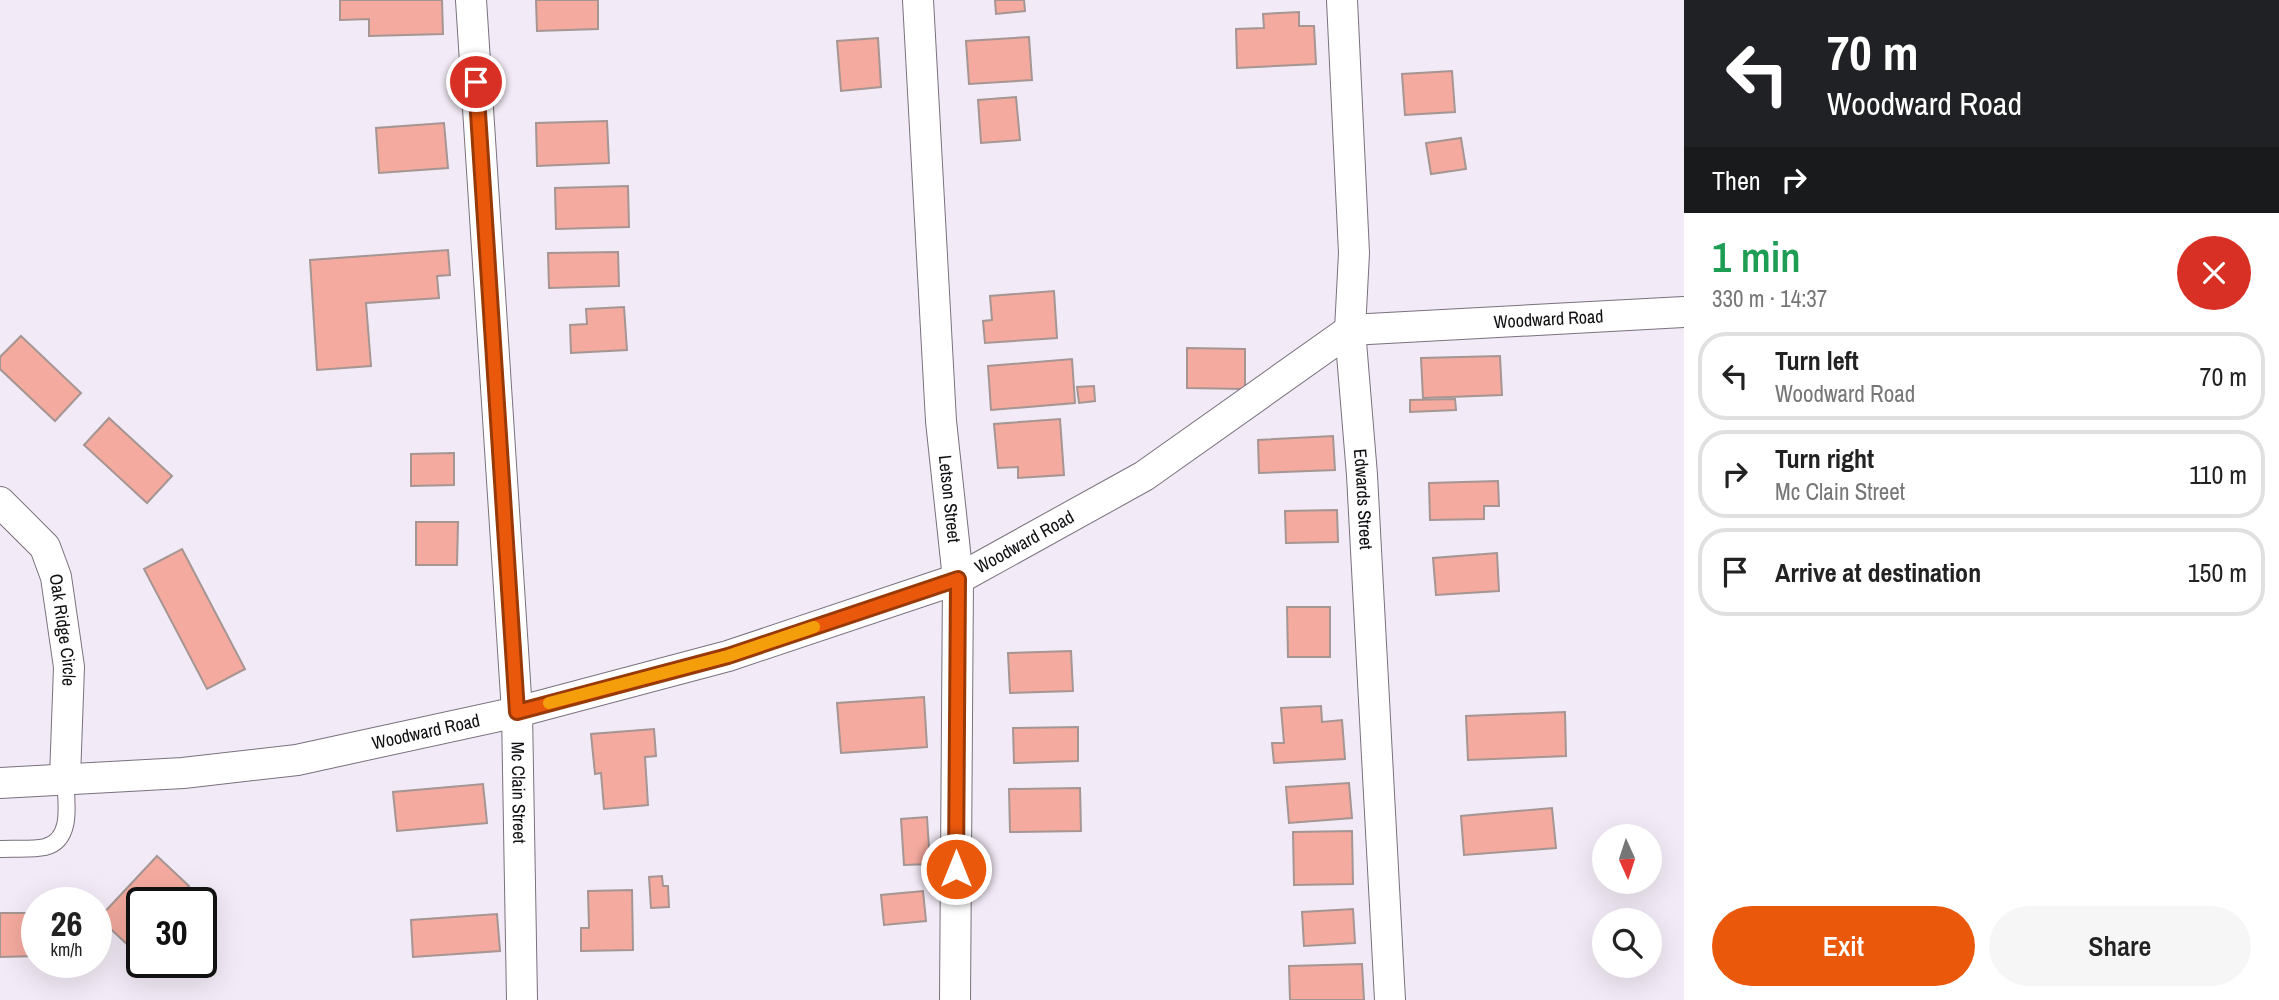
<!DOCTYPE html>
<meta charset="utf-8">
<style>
:root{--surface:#fff;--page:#f6f6f6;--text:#222;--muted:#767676;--line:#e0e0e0;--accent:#ea580c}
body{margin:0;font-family:"Archivo Narrow",sans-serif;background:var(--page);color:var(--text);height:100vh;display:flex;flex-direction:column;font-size:26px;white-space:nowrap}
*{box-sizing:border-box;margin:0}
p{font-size:23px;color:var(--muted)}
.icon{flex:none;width:38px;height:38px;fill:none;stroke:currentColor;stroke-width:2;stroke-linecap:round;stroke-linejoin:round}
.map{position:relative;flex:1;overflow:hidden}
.side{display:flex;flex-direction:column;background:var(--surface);width:595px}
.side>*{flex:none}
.hud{background:#202124;color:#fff;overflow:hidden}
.needle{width:46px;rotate:177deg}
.tools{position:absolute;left:1592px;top:824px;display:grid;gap:14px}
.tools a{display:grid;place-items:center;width:70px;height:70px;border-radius:50%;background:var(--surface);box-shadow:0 7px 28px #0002;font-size:35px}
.speed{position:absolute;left:21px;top:887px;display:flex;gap:14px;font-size:35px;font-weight:700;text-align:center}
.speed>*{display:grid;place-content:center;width:91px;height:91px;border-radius:50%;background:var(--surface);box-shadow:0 7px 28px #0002;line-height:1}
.speed small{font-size:18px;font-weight:400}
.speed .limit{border:4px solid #111;border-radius:10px;background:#fff;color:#111}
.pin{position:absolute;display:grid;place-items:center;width:60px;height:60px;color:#fff;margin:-30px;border:4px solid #fff;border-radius:50%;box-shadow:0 2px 7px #0007}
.me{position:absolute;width:77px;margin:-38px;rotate:0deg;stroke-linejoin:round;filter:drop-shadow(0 0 5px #0008)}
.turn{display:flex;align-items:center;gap:24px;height:147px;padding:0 28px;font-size:32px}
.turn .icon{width:91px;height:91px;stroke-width:2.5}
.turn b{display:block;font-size:49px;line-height:60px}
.then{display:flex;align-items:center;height:66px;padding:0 28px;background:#0003;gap:14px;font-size:26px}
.round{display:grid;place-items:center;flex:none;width:74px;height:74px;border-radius:37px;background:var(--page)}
.head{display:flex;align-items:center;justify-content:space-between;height:119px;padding:0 28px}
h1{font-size:42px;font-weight:600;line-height:52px;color:#1e9e55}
.button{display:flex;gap:14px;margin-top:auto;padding:14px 28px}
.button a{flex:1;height:80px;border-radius:42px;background:var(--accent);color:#fff;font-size:28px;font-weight:600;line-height:80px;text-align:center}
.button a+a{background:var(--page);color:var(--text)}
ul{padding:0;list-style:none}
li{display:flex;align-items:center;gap:21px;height:88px;margin:0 14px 10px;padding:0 14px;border:4px solid var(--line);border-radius:28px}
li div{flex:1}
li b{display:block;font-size:26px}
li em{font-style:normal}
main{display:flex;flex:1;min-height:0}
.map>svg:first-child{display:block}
.building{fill:#f5aa9f;stroke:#a59593;stroke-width:2}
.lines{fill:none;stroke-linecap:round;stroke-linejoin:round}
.lane-casing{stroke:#79717c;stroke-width:18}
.street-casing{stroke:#79717c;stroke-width:32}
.lane{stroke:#fff;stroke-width:16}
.street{stroke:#fff;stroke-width:30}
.route-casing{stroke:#983908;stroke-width:18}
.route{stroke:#ea580c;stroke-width:12}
.slow{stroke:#f59e0b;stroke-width:12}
.labels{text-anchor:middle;stroke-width:7;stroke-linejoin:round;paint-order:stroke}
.street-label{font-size:18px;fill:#110e12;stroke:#fff}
</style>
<main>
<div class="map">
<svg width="1684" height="1000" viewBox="0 0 1684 1000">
<rect width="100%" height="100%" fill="#f2eaf6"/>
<g class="building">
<path d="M 340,0 L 442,0 L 443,34 L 369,36 L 369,19 L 340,20 Z"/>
<path d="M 536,0 L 598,0 L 598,29 L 537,31 Z"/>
<path d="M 995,0 L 1024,0 L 1025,11 L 996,14 Z"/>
<path d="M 1299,12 L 1299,26 L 1314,26 L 1316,64 L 1237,68 L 1236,29 L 1264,28 L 1263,14 Z"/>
<path d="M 1029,37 L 1032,80 L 969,84 L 966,41 Z"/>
<path d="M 878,38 L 881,87 L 841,91 L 837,41 Z"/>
<path d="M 1452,71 L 1455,112 L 1405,115 L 1402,74 Z"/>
<path d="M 1016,97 L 1020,140 L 981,143 L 978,100 Z"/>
<path d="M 607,121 L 609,163 L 537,166 L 536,123 Z"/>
<path d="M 444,123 L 448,168 L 379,173 L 376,128 Z"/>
<path d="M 1461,138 L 1466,169 L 1431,174 L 1426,143 Z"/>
<path d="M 628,186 L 629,227 L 556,229 L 555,188 Z"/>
<path d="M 448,250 L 450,275 L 437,276 L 439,298 L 366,303 L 371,366 L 317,370 L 310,260 Z"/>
<path d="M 618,252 L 619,286 L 549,288 L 548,253 Z"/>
<path d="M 1054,291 L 1057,338 L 985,343 L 983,321 L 992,320 L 990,296 Z"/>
<path d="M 624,307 L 627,350 L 571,353 L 570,325 L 587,324 L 586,309 Z"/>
<path d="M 21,336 L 81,393 L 55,421 L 0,369 L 0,357 Z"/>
<path d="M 1187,348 L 1245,349 L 1245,389 L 1187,388 Z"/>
<path d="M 1500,356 L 1502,395 L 1423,398 L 1421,358 Z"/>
<path d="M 1072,359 L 1075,403 L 991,410 L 988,366 Z"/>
<path d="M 1094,386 L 1095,401 L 1079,403 L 1077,387 Z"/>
<path d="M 1455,399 L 1456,410 L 1410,412 L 1410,400 Z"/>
<path d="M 109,418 L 172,476 L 147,503 L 84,445 Z"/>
<path d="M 1060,419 L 1064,475 L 1018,478 L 1018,467 L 998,468 L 994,424 Z"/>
<path d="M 1333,436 L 1335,470 L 1259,473 L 1258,440 Z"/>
<path d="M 454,453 L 454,485 L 411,486 L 411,454 Z"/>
<path d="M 1498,481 L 1499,506 L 1484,506 L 1484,519 L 1430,520 L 1429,483 Z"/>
<path d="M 1337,510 L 1338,542 L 1286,543 L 1285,511 Z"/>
<path d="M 416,522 L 458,522 L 457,565 L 416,565 Z"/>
<path d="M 182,549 L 245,669 L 207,689 L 144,569 Z"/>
<path d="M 1497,553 L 1499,591 L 1436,595 L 1433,558 Z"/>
<path d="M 1287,607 L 1330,607 L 1330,657 L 1288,657 Z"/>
<path d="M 1071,651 L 1073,691 L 1010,693 L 1008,653 Z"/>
<path d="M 924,697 L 927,747 L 841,753 L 837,703 Z"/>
<path d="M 1321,706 L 1322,722 L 1342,720 L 1345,759 L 1274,763 L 1272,743 L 1284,743 L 1281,708 Z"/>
<path d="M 1565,712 L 1566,756 L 1468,760 L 1466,716 Z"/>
<path d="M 1078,727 L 1078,761 L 1014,763 L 1013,728 Z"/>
<path d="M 654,729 L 656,756 L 645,757 L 648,805 L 604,809 L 601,773 L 595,774 L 591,734 Z"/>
<path d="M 1349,783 L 1352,818 L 1289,823 L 1286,787 Z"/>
<path d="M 483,784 L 487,823 L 397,831 L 393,792 Z"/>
<path d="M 1080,788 L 1081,831 L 1010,832 L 1009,789 Z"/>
<path d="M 1552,808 L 1556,848 L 1464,855 L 1461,816 Z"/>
<path d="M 927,817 L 930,864 L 904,865 L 901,819 Z"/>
<path d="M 1352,831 L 1353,884 L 1294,885 L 1293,832 Z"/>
<path d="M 157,856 L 189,886 L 172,903 L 142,903 L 142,935 L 130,947 L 99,918 Z"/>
<path d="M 662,876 L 663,886 L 668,886 L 669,907 L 651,908 L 649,877 Z"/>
<path d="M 632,890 L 633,950 L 581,951 L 581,928 L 589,928 L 588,891 Z"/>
<path d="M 923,891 L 926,921 L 884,925 L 881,895 Z"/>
<path d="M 1353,909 L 1355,943 L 1304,946 L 1302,912 Z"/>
<path d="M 0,913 L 37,913 L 37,956 L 0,957 Z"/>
<path d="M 497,914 L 500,951 L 413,957 L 411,920 Z"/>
<path d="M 1362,964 L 1364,1000 L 1290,1000 L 1289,966 Z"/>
</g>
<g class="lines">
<g class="lane-casing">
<path id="lane" d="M 0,849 C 14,848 31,850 45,847 C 74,840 66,800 65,778"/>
</g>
<g class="street-casing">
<g id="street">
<path id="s1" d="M 471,0 L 517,712 L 522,1000"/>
<path id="s2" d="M 918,0 L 941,421 L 958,579 L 955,1000"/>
<path id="s3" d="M 1342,0 L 1354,253 L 1350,330 L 1362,475 L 1390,1000"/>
<path id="s4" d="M 0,502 L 45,547 L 56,577 L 69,667 L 65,778"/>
<path id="s5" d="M 0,783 L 183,773 L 297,760 L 517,712 L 728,656 L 958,579 L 1144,476 L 1350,330 L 1684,312"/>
</g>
</g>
<use href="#lane" class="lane"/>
<use href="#street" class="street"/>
</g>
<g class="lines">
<g class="route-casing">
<path id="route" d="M 476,82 L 517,712 L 728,656 L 958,579 L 956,869"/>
</g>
<use href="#route" class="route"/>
<path class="slow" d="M 549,703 L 728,656 L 814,627"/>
</g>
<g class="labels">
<g class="street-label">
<text dy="6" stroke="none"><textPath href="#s5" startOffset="1648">Woodward Road</textPath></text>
<text dy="6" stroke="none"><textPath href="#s2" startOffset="500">Letson Street</textPath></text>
<text dy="6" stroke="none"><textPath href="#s3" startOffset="500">Edwards Street</textPath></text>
<text dy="6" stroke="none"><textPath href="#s5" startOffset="1060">Woodward Road</textPath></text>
<text dy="6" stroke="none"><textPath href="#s4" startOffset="149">Oak Ridge Circle</textPath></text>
<text dy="6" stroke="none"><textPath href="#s5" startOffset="430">Woodward Road</textPath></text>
<text dy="6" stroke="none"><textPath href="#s1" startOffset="794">Mc Clain Street</textPath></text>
</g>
</g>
</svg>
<div class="tools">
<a><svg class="needle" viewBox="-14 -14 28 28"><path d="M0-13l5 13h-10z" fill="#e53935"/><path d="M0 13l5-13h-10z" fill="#767676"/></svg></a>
<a><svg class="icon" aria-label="search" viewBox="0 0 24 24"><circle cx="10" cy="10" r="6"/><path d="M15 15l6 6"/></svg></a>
</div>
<div class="speed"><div>26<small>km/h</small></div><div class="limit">30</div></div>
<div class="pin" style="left:476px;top:82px;background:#d93025"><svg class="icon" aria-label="arrive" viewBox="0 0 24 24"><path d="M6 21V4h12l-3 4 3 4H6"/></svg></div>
<svg class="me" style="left:956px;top:869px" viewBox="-20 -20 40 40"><circle r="17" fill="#ea580c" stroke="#fff" stroke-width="3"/><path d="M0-11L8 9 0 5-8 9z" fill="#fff"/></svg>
</div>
<section class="side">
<div class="hud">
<div class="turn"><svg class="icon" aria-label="left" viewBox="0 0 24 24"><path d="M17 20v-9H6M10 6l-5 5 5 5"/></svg><div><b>70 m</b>Woodward Road</div></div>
<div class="then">Then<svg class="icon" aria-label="right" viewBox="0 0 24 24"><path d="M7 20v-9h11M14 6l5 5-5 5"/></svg></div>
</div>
<div class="head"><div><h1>1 min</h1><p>330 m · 14:37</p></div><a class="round" style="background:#d93025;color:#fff"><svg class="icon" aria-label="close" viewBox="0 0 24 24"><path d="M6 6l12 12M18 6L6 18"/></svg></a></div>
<ul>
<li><svg class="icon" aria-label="left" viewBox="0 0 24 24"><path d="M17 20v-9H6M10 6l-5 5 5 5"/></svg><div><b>Turn left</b><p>Woodward Road</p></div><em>70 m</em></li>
<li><svg class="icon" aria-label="right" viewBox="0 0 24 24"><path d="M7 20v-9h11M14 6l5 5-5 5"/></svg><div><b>Turn right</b><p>Mc Clain Street</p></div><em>110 m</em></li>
<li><svg class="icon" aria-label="arrive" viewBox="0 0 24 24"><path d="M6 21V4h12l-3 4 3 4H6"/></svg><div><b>Arrive at destination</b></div><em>150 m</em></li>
</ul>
<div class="button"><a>Exit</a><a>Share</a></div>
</section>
</main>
